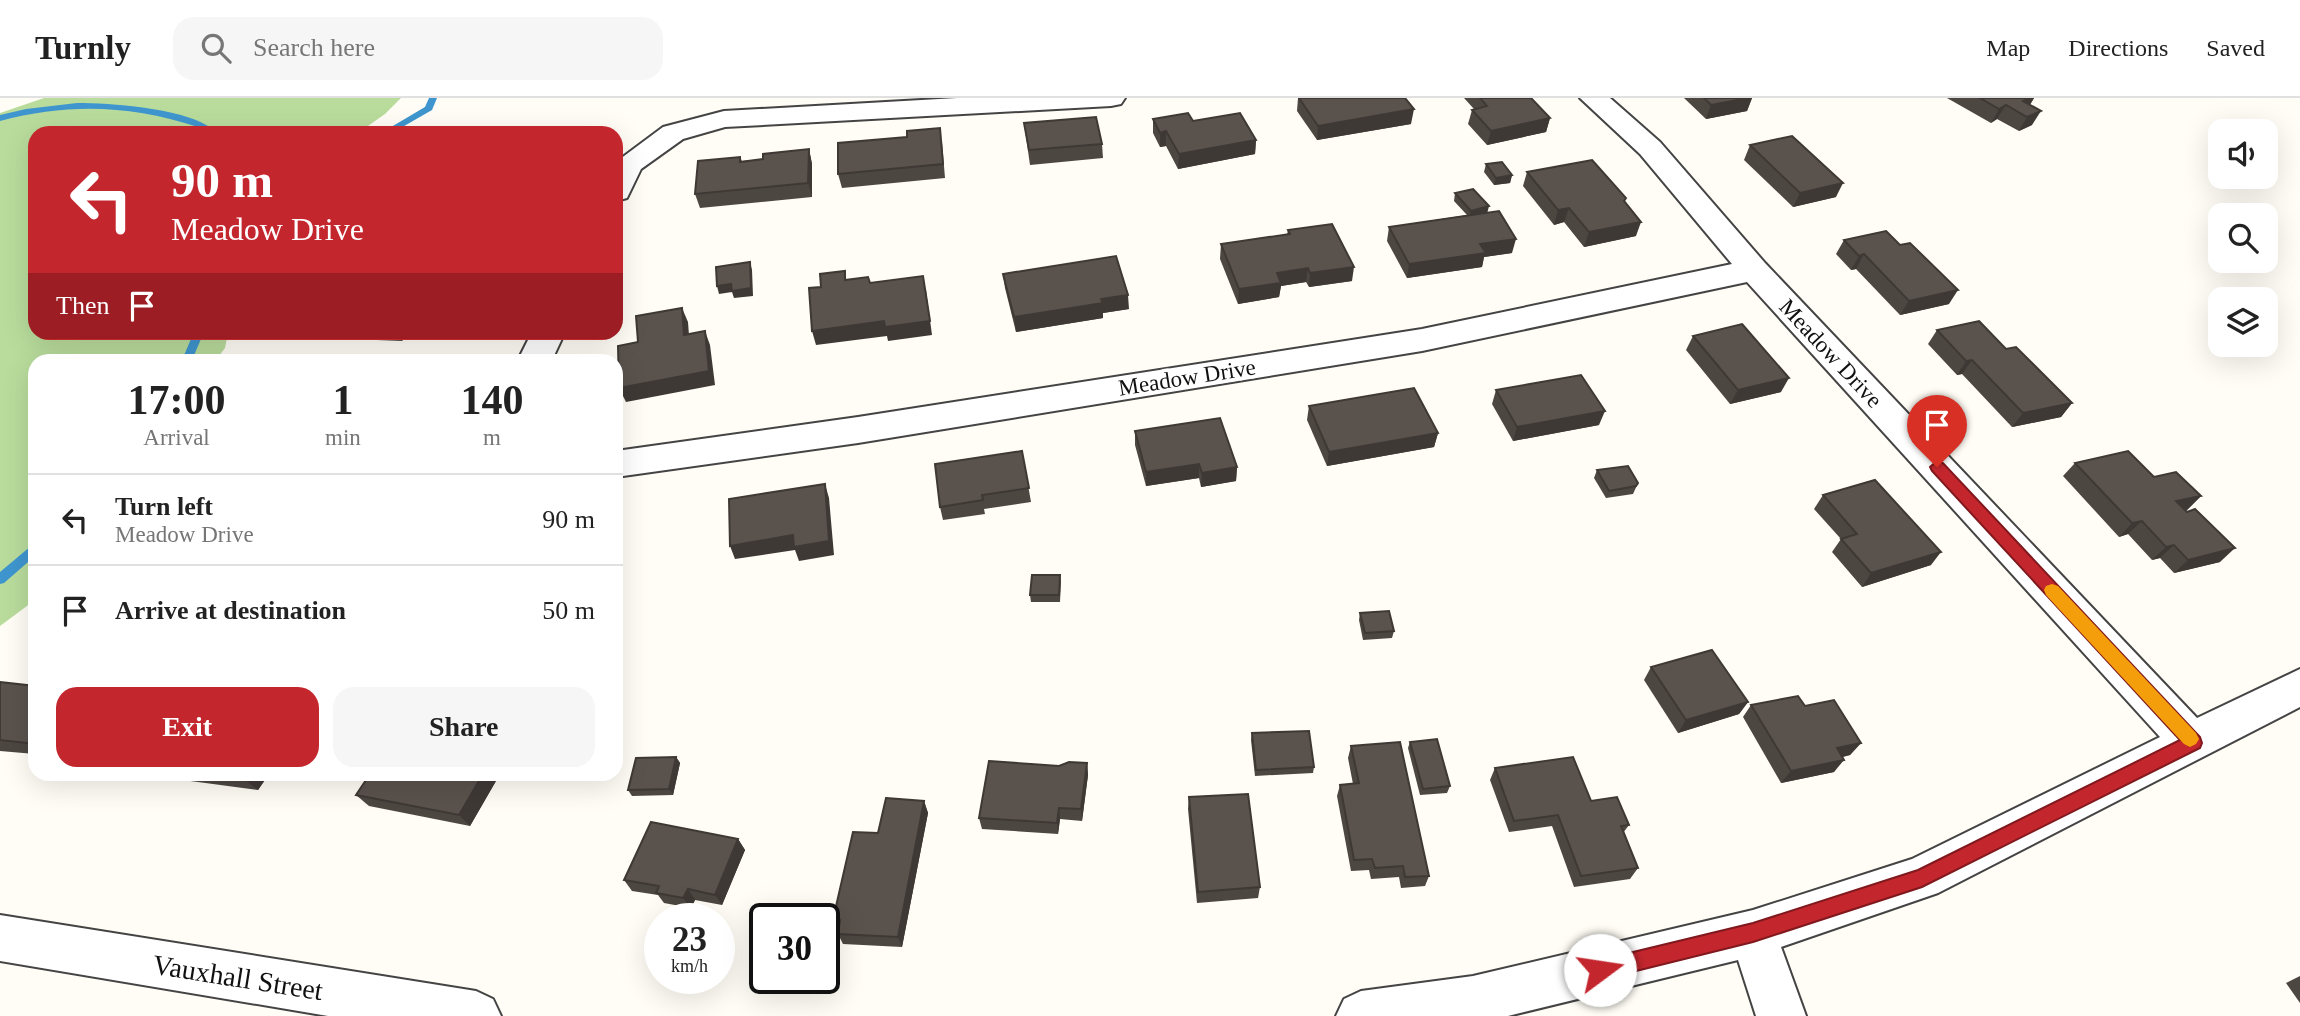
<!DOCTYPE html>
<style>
:root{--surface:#fff;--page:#f6f6f6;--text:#222;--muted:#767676;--line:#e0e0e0;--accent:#c4262e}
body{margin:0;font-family:"Times New Roman",serif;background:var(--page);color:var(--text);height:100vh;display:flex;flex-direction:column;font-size:26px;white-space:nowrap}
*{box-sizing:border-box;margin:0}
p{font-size:23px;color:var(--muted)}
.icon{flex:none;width:38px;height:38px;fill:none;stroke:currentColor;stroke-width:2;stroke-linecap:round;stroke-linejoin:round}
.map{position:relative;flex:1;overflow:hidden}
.sheet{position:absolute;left:28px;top:256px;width:595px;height:427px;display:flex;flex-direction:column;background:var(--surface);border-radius:21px;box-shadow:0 7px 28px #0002}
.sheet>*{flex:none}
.hud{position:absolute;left:28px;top:28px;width:595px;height:214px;border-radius:21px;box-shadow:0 7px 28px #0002;background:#c4262e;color:#fff;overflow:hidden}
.fabs{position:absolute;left:2208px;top:21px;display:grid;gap:14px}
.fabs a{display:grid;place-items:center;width:70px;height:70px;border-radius:14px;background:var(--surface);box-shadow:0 7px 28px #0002;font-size:35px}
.speed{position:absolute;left:644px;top:805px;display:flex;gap:14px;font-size:35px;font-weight:700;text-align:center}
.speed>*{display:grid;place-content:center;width:91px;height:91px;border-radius:50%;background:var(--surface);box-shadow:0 7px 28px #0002;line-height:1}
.speed small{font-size:18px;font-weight:400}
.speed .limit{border:4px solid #111;border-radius:10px;background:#fff;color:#111}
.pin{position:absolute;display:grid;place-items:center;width:60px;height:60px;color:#fff;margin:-72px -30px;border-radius:50% 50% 50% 0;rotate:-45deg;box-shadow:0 0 7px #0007}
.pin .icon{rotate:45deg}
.me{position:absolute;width:77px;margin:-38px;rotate:76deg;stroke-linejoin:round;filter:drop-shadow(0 0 5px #0008)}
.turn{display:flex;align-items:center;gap:24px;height:147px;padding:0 28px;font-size:32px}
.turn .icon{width:91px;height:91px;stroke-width:2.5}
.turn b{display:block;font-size:49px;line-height:60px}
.then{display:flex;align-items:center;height:66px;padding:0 28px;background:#0003;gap:14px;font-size:26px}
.eta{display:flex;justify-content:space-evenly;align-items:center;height:119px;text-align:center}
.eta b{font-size:42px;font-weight:800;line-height:49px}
.cta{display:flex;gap:14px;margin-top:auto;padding:14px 28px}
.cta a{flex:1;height:80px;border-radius:21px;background:var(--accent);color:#fff;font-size:28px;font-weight:800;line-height:80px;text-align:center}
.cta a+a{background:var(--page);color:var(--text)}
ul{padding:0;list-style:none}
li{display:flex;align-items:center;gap:21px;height:91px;padding:0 28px;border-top:2px solid var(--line)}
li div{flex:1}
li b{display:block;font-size:26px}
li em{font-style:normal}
header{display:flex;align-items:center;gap:42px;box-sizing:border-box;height:98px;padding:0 35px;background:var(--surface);border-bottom:2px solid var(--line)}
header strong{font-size:33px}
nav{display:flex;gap:38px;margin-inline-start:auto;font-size:24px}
.search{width:490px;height:63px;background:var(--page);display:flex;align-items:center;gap:18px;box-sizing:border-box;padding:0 24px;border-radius:21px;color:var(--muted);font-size:26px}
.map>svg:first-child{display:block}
.forest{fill:#b9dc9c}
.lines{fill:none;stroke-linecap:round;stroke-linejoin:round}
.stream{fill:#3f96cf;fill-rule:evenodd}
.minor-casing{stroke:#444;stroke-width:4}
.minor{fill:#fff;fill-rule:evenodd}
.wall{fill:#4d4742}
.shaded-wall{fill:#3f3936}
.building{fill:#5a524d;stroke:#3f3936;stroke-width:2}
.route{fill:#c4262e;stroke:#7f191e;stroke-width:2}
.slow{fill:#f59e0b}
.labels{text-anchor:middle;stroke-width:7;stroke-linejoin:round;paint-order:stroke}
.street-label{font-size:23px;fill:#111;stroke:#fff}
.near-street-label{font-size:28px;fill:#111;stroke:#fff}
</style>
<header>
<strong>Turnly</strong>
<div class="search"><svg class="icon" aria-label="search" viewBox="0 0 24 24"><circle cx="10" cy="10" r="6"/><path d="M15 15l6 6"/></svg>Search here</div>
<nav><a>Map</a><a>Directions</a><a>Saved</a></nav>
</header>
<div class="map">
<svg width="2300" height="918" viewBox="0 0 2300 918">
<rect width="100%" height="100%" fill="#fffdf5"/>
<path class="forest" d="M 44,0 L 401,0 L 385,16 L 358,35 L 35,35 L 35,234 L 228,235 L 225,250 L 216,262 L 35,262 L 35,502 L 0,528 L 0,15 Z"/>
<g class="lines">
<g class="stream">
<path d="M 429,0 L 437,0 L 432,12 L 392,35 L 381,35 L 425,9 Z"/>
<path d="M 77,5 C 111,5 179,10 208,28 L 203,35 L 193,35 L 198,29 C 129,7 70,5 0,23 L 0,17 L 26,11 Z"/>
<path d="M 194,234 L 204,234 L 192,262 L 182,262 Z"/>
<path d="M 35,446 L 35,458 L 4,485 L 0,486 L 0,474 L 31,448 Z"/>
</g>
<g class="minor-casing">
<g id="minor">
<path d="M 957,0 L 1125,0 L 1121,6 L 1111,8 L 725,29 L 683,41 L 641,71 L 627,100 L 616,103 L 616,64 L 663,29 L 724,13 Z"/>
<path d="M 1580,0 L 1610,0 L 1660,44 L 1765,165 L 2197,620 L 2300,571 L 2300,609 L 1938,795 L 1781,849 L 1806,918 L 1756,918 L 1738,862 L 1508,918 L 1336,918 L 1344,901 L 1361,893 L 1473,878 L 1753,812 L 1912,761 L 2160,639 L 1747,184 L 1422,253 L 858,345 L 616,379 L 616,353 L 858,319 L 1422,231 L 1732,166 L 1640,56 Z"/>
<path d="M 532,234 L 565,234 L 552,262 L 518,262 Z"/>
<path d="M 0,817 L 476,893 L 493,901 L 501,918 L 328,918 L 0,863 Z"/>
</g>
</g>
<use href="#minor" class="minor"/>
</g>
<g class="wall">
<path d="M 1298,0 L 1411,26 L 1317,42 L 1297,13 Z"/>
<path d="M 1464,0 L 1531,0 L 1550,20 L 1546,34 L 1487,47 L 1468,26 L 1472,12 L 1474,11 Z"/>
<path d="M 1684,0 L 1752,0 L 1747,13 L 1706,21 Z"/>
<path d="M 1947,0 L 2034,0 L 2030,7 L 2032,27 L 2019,33 L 1997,21 L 1991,25 Z"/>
<path d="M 1153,21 L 1193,23 L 1256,42 L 1255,56 L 1178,71 L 1166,48 L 1160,49 L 1153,35 Z"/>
<path d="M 1024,25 L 1102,46 L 1103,60 L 1030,67 Z"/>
<path d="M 907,39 L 942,44 L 945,80 L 842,90 L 838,76 Z"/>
<path d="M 1750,47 L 1836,99 L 1793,109 L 1744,62 Z"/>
<path d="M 809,51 L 812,66 L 812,99 L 700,110 L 695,96 L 740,59 L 742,63 L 763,61 Z"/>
<path d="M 1486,66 L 1512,77 L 1510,85 L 1494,87 L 1484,74 Z"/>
<path d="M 1527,74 L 1624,104 L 1636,138 L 1584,149 L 1564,124 L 1554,127 L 1523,88 Z"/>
<path d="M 1455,95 L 1487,114 L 1512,155 L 1484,159 L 1482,169 L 1407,180 L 1387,143 L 1389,129 L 1467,117 L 1454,103 Z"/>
<path d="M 1288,132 L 1352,183 L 1309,189 L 1306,184 L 1281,188 L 1279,199 L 1238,206 L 1220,161 L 1221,146 L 1287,137 Z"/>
<path d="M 1844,142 L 1949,206 L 1900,217 L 1856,171 L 1851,172 L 1836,156 Z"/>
<path d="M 1003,176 L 1129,211 L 1103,215 L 1103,220 L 1016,234 L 1005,190 Z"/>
<path d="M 1937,232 L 2006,251 L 2072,305 L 2061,319 L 2012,329 L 1962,276 L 1957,277 L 1928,246 Z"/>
<path d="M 322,234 L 407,234 L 402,243 L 326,240 Z"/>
<path d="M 1693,238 L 1781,294 L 1730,306 L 1686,252 Z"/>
<path d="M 1496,292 L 1599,327 L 1513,343 L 1492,306 Z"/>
<path d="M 1309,308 L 1438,335 L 1434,349 L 1327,368 L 1307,322 Z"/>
<path d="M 1135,333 L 1237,369 L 1236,383 L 1201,389 L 1199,380 L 1146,388 L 1135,347 Z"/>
<path d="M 1022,353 L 1031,404 L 984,411 L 985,416 L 943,422 L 940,409 Z"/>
<path d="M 2075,365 L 2154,379 L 2201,398 L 2187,412 L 2185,412 L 2220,464 L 2174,475 L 2160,460 L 2152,462 L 2128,436 L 2119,439 L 2063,378 Z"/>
<path d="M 1597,372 L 1638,385 L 1633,396 L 1606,400 L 1594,380 Z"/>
<path d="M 1823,397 L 1931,467 L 1862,489 L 1832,454 L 1841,441 L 1814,411 Z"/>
<path d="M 1060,477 L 1061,484 L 1060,504 L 1031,504 L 1030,497 Z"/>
<path d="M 1360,515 L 1394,533 L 1392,540 L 1363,542 L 1359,522 Z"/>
<path d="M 1651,569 L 1748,604 L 1739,616 L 1678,635 L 1644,582 Z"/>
<path d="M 0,584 L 35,588 L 35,656 L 0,653 Z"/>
<path d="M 1751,607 L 1805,608 L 1861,645 L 1850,657 L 1843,659 L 1834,674 L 1781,685 L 1743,619 Z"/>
<path d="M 1252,635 L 1314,669 L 1313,675 L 1255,678 L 1251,642 Z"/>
<path d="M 1410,644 L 1450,688 L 1447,695 L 1420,697 L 1408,650 Z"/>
<path d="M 1351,648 L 1429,778 L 1425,788 L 1401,790 L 1399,779 L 1371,781 L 1369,772 L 1351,773 L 1337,698 L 1340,687 L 1353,686 L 1348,660 Z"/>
<path d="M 676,659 L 680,665 L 673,697 L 632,698 L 628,692 Z"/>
<path d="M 1087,665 L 1088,677 L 1082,723 L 1060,721 L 1058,736 L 982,731 L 979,720 L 1059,668 Z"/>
<path d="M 1495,670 L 1591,703 L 1629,727 L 1623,735 L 1638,770 L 1630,781 L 1574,789 L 1552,728 L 1509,734 L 1490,682 Z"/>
<path d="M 163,676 L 269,676 L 258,692 L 168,680 Z"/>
<path d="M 500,676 L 470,728 L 369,708 L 356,697 Z"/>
<path d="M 1189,699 L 1260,789 L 1258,800 L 1197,805 L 1188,711 Z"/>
<path d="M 924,703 L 928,715 L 902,849 L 843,846 L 838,836 L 839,828 L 834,817 L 878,735 Z"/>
<path d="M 738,741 L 745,752 L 722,807 L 695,802 L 691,810 L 664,805 L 658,797 L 632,793 L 624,782 Z"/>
<path d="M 2300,878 L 2300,905 L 2286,885 Z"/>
</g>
<g class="shaded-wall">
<path d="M 1748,0 L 1752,0 L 1747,13 L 1706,21 L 1711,7 Z"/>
<path d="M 2030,0 L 2034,0 L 2027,11 L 2023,3 Z"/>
<path d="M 2006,7 L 1997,21 L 1991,25 L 1999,11 Z"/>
<path d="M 1414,11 L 1411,26 L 1317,42 L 1318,28 Z"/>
<path d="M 2041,13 L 2032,27 L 2019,33 L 2027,19 Z"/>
<path d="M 1550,20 L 1546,34 L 1487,47 L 1491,33 Z"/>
<path d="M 1166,33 L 1166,48 L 1160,49 L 1160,35 Z"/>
<path d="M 1256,42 L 1255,56 L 1178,71 L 1179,56 Z"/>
<path d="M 809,51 L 812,66 L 812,99 L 808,85 Z"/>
<path d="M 1512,77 L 1510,85 L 1494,87 L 1496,80 Z"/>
<path d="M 1843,85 L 1836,99 L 1793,109 L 1800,95 Z"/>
<path d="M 1489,108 L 1487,116 L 1469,121 L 1471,113 Z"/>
<path d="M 1569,110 L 1564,124 L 1554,127 L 1558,112 Z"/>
<path d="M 1641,124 L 1636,138 L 1584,149 L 1589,134 Z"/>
<path d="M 1516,141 L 1512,155 L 1484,159 L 1482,169 L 1407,180 L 1409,166 L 1480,146 Z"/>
<path d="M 1864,156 L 1856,171 L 1851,172 L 1859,158 Z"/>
<path d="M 750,164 L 752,172 L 753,198 L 734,200 L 732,194 L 719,196 L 717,188 Z"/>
<path d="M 1354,169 L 1352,183 L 1309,189 L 1310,175 Z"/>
<path d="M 1308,170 L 1306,184 L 1281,188 L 1279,199 L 1238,206 L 1239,191 L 1277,175 Z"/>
<path d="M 926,192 L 932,237 L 888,243 L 887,238 L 816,247 L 812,233 Z"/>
<path d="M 1958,192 L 1949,206 L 1900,217 L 1909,203 Z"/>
<path d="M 1128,197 L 1129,211 L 1103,215 L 1103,220 L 1016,234 L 1014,219 L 1101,201 Z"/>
<path d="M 682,210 L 688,224 L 690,251 L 684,237 Z"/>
<path d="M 705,233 L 710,247 L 715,287 L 626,304 L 619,290 Z"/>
<path d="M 397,234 L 407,234 L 402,243 Z"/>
<path d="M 1972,262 L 1962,276 L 1957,277 L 1966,263 Z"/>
<path d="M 1789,280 L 1781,294 L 1730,306 L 1738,292 Z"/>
<path d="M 2072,305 L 2061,319 L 2012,329 L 2023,315 Z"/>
<path d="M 1605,313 L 1599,327 L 1513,343 L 1517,329 Z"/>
<path d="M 1438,335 L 1434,349 L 1327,368 L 1329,354 Z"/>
<path d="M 1199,366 L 1199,380 L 1146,388 L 1146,374 Z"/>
<path d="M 1237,369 L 1236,383 L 1201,389 L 1202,375 Z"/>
<path d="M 825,386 L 829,400 L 834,457 L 799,463 L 795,452 L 735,461 L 730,448 Z"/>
<path d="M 2201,398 L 2187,412 L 2163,417 L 2176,403 Z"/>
<path d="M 2142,423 L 2128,436 L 2119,439 L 2132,425 Z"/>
<path d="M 2174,447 L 2160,460 L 2152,462 L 2166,449 Z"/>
<path d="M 2235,450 L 2220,464 L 2174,475 L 2188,462 Z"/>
<path d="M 1941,454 L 1931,467 L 1862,489 L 1871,475 Z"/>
<path d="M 1748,604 L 1739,616 L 1678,635 L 1686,622 Z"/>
<path d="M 1861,645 L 1850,657 L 1827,662 L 1837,650 Z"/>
<path d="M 676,659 L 680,665 L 673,697 L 669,691 Z"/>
<path d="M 1844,662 L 1834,674 L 1781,685 L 1791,673 Z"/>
<path d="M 1087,665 L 1088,677 L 1082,723 L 1081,711 Z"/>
<path d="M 247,676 L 269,676 L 258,692 L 244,681 Z"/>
<path d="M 483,676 L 500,676 L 470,728 L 459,717 Z"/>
<path d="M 924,703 L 928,715 L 902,849 L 898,839 Z"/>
<path d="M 1059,710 L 1060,721 L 1058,736 L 1057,725 Z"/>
<path d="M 738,741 L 745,752 L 722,807 L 715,797 Z"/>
<path d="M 688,791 L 695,802 L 691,810 L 683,800 Z"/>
</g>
<g class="building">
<path d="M 1299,0 L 1405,0 L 1414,11 L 1318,28 Z"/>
<path d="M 1480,0 L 1531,0 L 1550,20 L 1491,33 L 1472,12 L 1487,8 Z"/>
<path d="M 1704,0 L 1748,0 L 1711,7 Z"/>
<path d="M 1980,0 L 2030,0 L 2023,3 L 2041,13 L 2027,19 L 2006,7 L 1999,11 Z"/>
<path d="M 1188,15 L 1193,23 L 1240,15 L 1256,42 L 1179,56 L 1166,33 L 1160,35 L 1153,21 Z"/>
<path d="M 1096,19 L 1102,46 L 1029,52 L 1024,25 Z"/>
<path d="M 940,30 L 943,66 L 838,76 L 838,45 L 907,39 L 907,33 Z"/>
<path d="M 1792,38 L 1843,85 L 1800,95 L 1750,47 Z"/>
<path d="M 809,51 L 808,85 L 695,96 L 698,63 L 740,59 L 740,64 L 763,61 L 763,56 Z"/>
<path d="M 1592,62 L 1626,100 L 1624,103 L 1641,124 L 1589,134 L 1569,110 L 1558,112 L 1527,74 Z"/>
<path d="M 1502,64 L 1512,77 L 1496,80 L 1486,66 Z"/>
<path d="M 1473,91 L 1489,108 L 1471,113 L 1455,95 Z"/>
<path d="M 1499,113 L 1516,141 L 1480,146 L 1486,155 L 1409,166 L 1389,129 Z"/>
<path d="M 1332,126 L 1354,169 L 1310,175 L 1308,170 L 1277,175 L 1281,185 L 1239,191 L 1221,146 L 1290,136 L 1288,132 Z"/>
<path d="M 1886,133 L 1900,147 L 1910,145 L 1958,192 L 1909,203 L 1864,156 L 1859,158 L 1844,142 Z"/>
<path d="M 1116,158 L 1128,197 L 1101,201 L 1103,205 L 1014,219 L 1003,176 Z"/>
<path d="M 750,164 L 751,190 L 732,193 L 731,186 L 717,188 L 716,169 Z"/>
<path d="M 845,173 L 845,182 L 868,179 L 870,185 L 923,178 L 930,223 L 885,229 L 884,223 L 812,233 L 809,190 L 821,189 L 820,176 Z"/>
<path d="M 682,210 L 684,237 L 705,233 L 709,273 L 619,290 L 618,248 L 638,244 L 636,218 Z"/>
<path d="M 1979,223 L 2006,251 L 2016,249 L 2072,305 L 2023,315 L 1972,262 L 1966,263 L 1937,232 Z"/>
<path d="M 1742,226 L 1789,280 L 1738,292 L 1693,238 Z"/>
<path d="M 1581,277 L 1605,313 L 1517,329 L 1496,292 Z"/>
<path d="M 1414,290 L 1438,335 L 1329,354 L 1309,308 Z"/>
<path d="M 1220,320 L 1237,369 L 1202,375 L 1199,366 L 1146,374 L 1135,333 Z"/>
<path d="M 1022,353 L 1029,390 L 982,397 L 983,402 L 940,409 L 935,366 Z"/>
<path d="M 2128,353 L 2154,379 L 2176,374 L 2201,398 L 2176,403 L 2187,414 L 2195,411 L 2235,450 L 2188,462 L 2174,447 L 2166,449 L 2142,423 L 2132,425 L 2075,365 Z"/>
<path d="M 1628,368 L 1638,385 L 1636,388 L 1609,393 L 1597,372 Z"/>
<path d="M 1875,382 L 1941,454 L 1871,475 L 1841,441 L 1857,436 L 1823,397 Z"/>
<path d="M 825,386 L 829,443 L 794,449 L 793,437 L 730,448 L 729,401 Z"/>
<path d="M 1032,477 L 1060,477 L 1059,497 L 1030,497 Z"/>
<path d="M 1389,513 L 1394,533 L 1365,535 L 1360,515 Z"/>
<path d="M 1712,552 L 1748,604 L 1686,622 L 1651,569 Z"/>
<path d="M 0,584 L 35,588 L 35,646 L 0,642 Z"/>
<path d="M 1798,598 L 1805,608 L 1834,602 L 1861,645 L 1837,650 L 1844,662 L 1791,673 L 1751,607 Z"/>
<path d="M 1309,633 L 1314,669 L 1256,672 L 1252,635 Z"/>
<path d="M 1437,641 L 1450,688 L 1423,691 L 1410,644 Z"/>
<path d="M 1400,644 L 1429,778 L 1405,779 L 1403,768 L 1375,770 L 1372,761 L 1354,762 L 1340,687 L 1359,685 L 1351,648 Z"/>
<path d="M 676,659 L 669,691 L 628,692 L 636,660 Z"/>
<path d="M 1573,659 L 1591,703 L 1617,699 L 1629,727 L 1621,728 L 1638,770 L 1581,778 L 1558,717 L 1514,723 L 1495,670 Z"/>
<path d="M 989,663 L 1059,668 L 1069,664 L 1087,665 L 1081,711 L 1059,710 L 1057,725 L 979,720 Z"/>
<path d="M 207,676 L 247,676 L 244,681 Z"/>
<path d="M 370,676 L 483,676 L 459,717 L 356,697 Z"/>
<path d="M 1248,696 L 1260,789 L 1198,794 L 1189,699 Z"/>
<path d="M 886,700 L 924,703 L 898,839 L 838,836 L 840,822 L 834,817 L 853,734 L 878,735 Z"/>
<path d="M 651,724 L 738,741 L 715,797 L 688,791 L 683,800 L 656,795 L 659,788 L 624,782 Z"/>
</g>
<path class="route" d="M 1937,363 L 1943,365 L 2200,639 L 2202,645 L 2200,650 L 1922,789 L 1753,844 L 1600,882 L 1593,879 L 1590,872 L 1593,865 L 1600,862 L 1753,825 L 1918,772 L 2180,642 L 1932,373 L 1930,369 Z"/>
<path class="slow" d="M 2052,486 L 2058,488 L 2196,635 L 2199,641 L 2196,646 L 2190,649 L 2184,646 L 2046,497 L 2044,492 L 2046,488 Z"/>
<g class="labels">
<g class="street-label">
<text transform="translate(1831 255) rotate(47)" y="8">Meadow Drive</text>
<text transform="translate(1187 279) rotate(-9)" y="8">Meadow Drive</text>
</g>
<g class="near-street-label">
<text transform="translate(238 879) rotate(9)" y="10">Vauxhall Street</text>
</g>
</g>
</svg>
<div class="fabs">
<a><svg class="icon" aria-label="sound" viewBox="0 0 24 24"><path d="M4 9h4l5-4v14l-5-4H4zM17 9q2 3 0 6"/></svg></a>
<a><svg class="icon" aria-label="search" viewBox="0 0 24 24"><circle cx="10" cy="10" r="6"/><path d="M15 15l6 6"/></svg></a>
<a><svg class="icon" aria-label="layers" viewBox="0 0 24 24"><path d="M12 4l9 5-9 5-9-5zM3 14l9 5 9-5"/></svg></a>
</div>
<div class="speed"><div>23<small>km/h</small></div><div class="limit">30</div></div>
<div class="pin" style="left:1937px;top:369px;background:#d93025"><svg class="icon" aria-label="arrive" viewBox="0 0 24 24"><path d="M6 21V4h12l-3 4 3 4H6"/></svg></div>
<svg class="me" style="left:1600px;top:872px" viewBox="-20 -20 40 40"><circle r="19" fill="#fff"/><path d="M0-13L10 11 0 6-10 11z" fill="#c4262e"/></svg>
<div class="hud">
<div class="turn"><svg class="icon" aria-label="left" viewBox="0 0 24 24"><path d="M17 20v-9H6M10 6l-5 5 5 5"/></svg><div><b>90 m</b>Meadow Drive</div></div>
<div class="then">Then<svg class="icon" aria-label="arrive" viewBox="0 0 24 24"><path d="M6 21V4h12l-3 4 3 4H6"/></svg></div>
</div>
<section class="sheet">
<div class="eta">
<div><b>17:00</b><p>Arrival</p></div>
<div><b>1</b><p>min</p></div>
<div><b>140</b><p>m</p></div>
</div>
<ul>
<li><svg class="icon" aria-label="left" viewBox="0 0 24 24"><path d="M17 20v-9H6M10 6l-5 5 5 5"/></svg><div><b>Turn left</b><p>Meadow Drive</p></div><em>90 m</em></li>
<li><svg class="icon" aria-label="arrive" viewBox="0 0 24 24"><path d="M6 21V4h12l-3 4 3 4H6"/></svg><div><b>Arrive at destination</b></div><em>50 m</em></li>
</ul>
<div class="cta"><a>Exit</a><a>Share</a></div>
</section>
</div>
